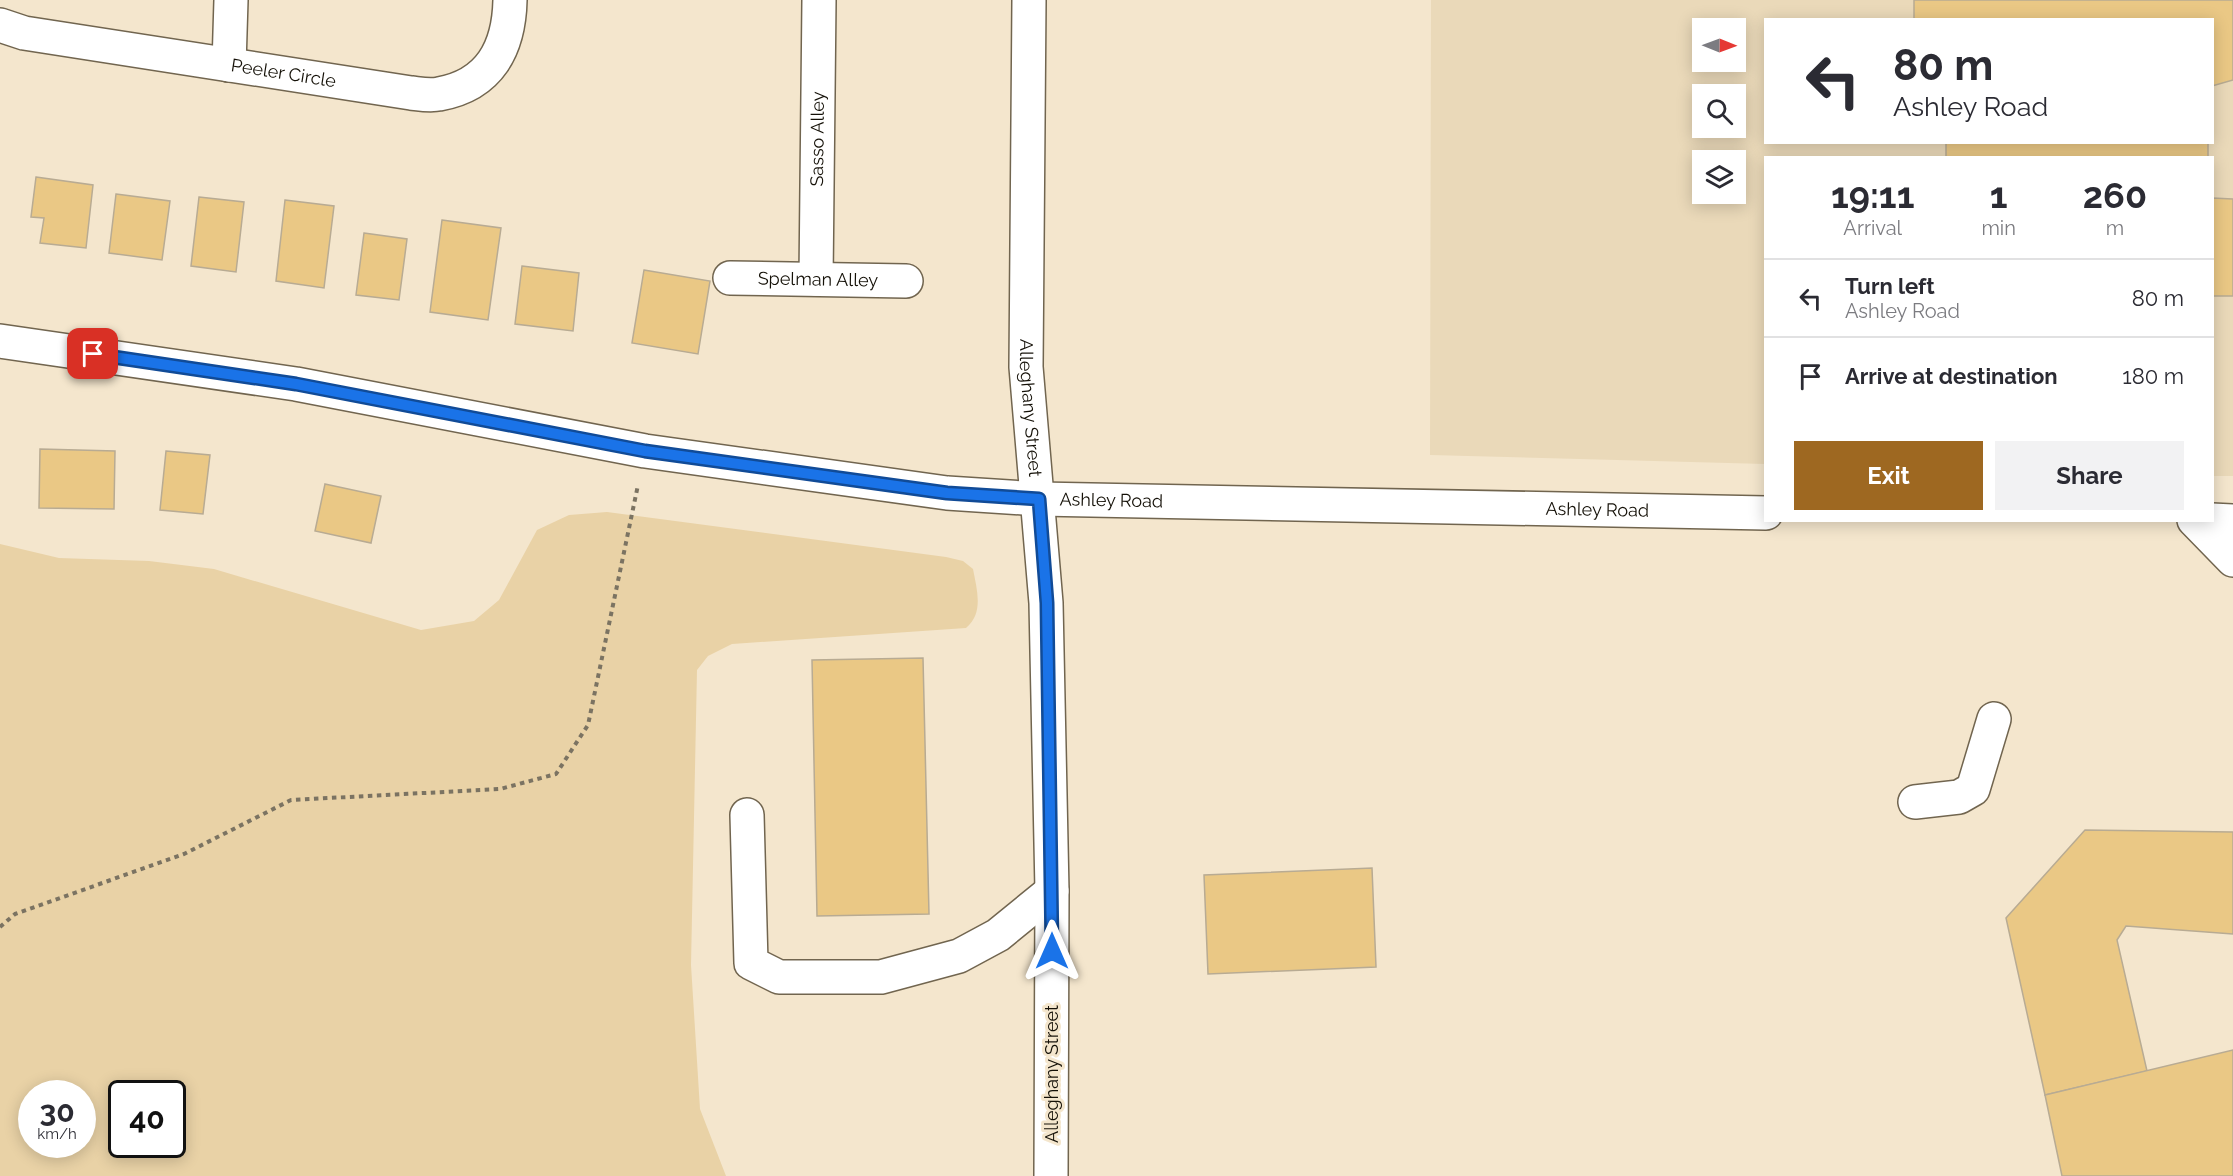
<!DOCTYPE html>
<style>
:root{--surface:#fff;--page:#f2f2f3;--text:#2b2b33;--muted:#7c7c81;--line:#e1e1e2;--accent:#9e6821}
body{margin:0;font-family:Raleway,sans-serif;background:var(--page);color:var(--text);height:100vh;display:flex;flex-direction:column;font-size:22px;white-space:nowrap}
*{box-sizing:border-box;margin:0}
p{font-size:20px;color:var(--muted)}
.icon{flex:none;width:33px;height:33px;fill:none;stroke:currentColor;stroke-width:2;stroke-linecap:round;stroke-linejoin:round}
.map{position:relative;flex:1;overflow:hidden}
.side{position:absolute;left:1764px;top:156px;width:450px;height:366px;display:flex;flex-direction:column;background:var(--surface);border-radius:0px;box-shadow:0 3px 15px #0003}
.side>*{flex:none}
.top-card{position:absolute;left:1764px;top:18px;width:450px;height:126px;border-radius:0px;box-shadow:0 3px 15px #0003;background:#fff;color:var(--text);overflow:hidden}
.needle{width:39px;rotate:91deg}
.tools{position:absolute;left:1692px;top:18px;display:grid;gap:12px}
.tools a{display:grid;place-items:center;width:54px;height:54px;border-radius:0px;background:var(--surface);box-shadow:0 3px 15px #0003;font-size:30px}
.speed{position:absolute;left:18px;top:1080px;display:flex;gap:12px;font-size:30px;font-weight:700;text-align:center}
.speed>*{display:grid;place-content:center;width:78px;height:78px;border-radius:50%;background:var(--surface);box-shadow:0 3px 15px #0003;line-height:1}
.speed small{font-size:15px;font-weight:400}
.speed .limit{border:3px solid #111;border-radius:9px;background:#fff;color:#111}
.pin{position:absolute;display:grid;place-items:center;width:51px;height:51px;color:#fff;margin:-26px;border-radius:12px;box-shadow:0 3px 9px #0006}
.me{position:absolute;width:66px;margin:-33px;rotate:0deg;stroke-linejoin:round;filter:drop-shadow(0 0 4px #0008)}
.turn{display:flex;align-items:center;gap:21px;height:126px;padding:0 30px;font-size:27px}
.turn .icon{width:78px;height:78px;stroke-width:2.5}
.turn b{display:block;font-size:42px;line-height:51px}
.eta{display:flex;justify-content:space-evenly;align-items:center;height:102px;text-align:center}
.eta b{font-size:36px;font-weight:700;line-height:42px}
.action{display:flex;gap:12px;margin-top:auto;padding:12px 30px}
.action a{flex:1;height:69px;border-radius:0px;background:var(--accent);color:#fff;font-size:24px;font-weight:700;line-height:69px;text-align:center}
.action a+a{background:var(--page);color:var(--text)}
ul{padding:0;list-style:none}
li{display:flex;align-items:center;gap:18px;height:78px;padding:0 30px;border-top:2px solid var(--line)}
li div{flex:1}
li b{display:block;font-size:22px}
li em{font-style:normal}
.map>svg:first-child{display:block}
.built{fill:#ead9b9;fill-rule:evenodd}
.green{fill:#e9d2a6;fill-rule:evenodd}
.building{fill:#eac885;stroke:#b8ab93;stroke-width:1.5}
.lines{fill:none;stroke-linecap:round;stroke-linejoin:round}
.minor-casing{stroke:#71654f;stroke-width:36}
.path{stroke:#7b7362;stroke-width:4;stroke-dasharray:4.5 4.5;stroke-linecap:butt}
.minor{stroke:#fff;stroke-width:33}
.route-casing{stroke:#114b97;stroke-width:15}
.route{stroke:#1a73e8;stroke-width:10}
.labels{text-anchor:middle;stroke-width:6;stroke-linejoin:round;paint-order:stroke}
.street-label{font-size:18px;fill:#141007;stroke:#f4e6cd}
</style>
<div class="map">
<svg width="2233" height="1176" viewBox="0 0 2233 1176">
<rect width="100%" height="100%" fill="#f4e6cd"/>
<path class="built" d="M 1431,0 L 2233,0 L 2233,476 L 2213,476 L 2212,158 L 1766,158 L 1765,464 L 1430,455 ZM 1766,20 L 2212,20 L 2212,142 L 1766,142 ZM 1702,28 L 1736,28 L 1736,62 L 1702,62 ZM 1702,94 L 1736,94 L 1736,128 L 1702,128 ZM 1702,160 L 1736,160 L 1736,194 L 1702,194 Z"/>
<path class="green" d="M 607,512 L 946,557 L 963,561 L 973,569 C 977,590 984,613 966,628 L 732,644 L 708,656 L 697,670 L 691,965 L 700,1109 L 726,1176 L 0,1176 L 0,544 L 59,558 L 149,561 L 214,569 L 421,630 L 474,621 L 499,600 L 537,530 L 569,515 ZM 32,1094 L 82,1094 L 82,1144 L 32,1144 ZM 122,1094 L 172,1094 L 172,1144 L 122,1144 Z"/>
<g class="building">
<path d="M 1914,0 L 2233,0 L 2233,80 L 2212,86 L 2212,20 L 1914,20 Z"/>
<rect x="1946" y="142" width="262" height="16"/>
<path d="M 36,177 L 93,185 L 86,248 L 40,243 L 44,218 L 31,217 Z"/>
<path d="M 116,194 L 170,201 L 162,260 L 109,253 Z"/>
<path d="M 199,197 L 244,202 L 236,272 L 191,266 Z"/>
<path d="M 2212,198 L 2233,199 L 2233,296 L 2212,296 Z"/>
<path d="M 285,200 L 334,206 L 324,288 L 276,281 Z"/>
<path d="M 442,220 L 501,228 L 488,320 L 430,312 Z"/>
<path d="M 364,233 L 407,239 L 399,300 L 356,295 Z"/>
<path d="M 522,266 L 579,273 L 573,331 L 515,324 Z"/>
<path d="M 644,270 L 710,281 L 698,354 L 632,343 Z"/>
<path d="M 40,449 L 115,451 L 114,509 L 39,508 Z"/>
<path d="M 166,451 L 210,455 L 203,514 L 160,510 Z"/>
<path d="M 325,484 L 381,496 L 371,543 L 315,531 Z"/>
<path d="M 923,658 L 929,914 L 817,916 L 812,660 Z"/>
<path d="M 2085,830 L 2233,832 L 2233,934 L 2126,926 L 2117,940 L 2147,1071 L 2045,1095 L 2006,918 Z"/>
<path d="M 1372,868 L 1376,967 L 1208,974 L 1204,875 Z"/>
<path d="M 2233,1050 L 2233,1176 L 2062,1176 L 2045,1095 Z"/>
</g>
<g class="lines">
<g class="minor-casing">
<g id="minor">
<path id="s1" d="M 1029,0 L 1026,367 L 1046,603 L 1052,891 L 1051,1176"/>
<path id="s2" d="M 0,25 L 24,33 L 411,93 C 420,94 430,96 439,94 C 490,85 509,48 510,0"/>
<path d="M 229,65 L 231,0"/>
<path id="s3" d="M 730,278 L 906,281"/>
<path id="s4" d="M 816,279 L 819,0"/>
<path id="s5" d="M 0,341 L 296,384 L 645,451 L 947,493 L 1039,499 L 1766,513"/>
<path d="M 2194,520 L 2233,560"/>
<path d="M 2212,520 L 2233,521"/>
<path d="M 1915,802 L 1959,797 L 1973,789 L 1994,719"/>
<path d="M 747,815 L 751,963 L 779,977 L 881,977 L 959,956 L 998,935 L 1052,891"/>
</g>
</g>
<path class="path" d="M 0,927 L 15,914 L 184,854 L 291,800 L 500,789 L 556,774 L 588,725 L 638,485"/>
<use href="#minor" class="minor"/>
</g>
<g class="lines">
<g class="route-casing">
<path id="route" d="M 93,354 L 296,384 L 645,451 L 947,493 L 1039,499 L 1047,603 L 1052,951"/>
</g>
<use href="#route" class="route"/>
</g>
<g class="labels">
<g class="street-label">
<text dy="6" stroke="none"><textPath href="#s2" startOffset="288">Peeler Circle</textPath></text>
<text dy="6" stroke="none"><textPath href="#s4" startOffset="140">Sasso Alley</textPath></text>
<text dy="6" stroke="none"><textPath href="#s3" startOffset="88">Spelman Alley</textPath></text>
<text dy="6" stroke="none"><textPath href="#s1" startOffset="408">Alleghany Street</textPath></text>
<text dy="6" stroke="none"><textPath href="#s5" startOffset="1124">Ashley Road</textPath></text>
<text dy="6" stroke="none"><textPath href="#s5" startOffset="1610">Ashley Road</textPath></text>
<text transform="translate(1052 1074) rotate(-90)" y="6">Alleghany Street</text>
</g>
</g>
</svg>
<div class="tools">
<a><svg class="needle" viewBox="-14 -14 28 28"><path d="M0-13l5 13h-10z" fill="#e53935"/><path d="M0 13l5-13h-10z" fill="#7c7c81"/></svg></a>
<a><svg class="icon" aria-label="search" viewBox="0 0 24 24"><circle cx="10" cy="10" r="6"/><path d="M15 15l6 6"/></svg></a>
<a><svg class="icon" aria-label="layers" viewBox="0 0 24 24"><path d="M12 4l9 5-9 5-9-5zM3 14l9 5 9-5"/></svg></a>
</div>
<div class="speed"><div>30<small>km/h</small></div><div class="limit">40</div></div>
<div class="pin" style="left:93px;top:354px;background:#d93025"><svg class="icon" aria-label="arrive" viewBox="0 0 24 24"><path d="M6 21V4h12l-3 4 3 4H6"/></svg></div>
<svg class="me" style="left:1052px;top:951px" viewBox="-20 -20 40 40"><path d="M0-17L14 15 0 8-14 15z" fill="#1a73e8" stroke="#fff" stroke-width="4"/></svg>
<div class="top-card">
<div class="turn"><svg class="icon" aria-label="left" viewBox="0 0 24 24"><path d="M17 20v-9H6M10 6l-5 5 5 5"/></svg><div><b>80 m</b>Ashley Road</div></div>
</div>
<section class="side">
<div class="eta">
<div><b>19:11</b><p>Arrival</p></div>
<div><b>1</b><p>min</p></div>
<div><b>260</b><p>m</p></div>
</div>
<ul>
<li><svg class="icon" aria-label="left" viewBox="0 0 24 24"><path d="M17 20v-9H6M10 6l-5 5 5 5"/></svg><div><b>Turn left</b><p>Ashley Road</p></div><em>80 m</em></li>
<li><svg class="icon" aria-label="arrive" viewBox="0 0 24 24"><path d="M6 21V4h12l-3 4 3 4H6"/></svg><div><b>Arrive at destination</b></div><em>180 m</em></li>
</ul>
<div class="action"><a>Exit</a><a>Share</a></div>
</section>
</div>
